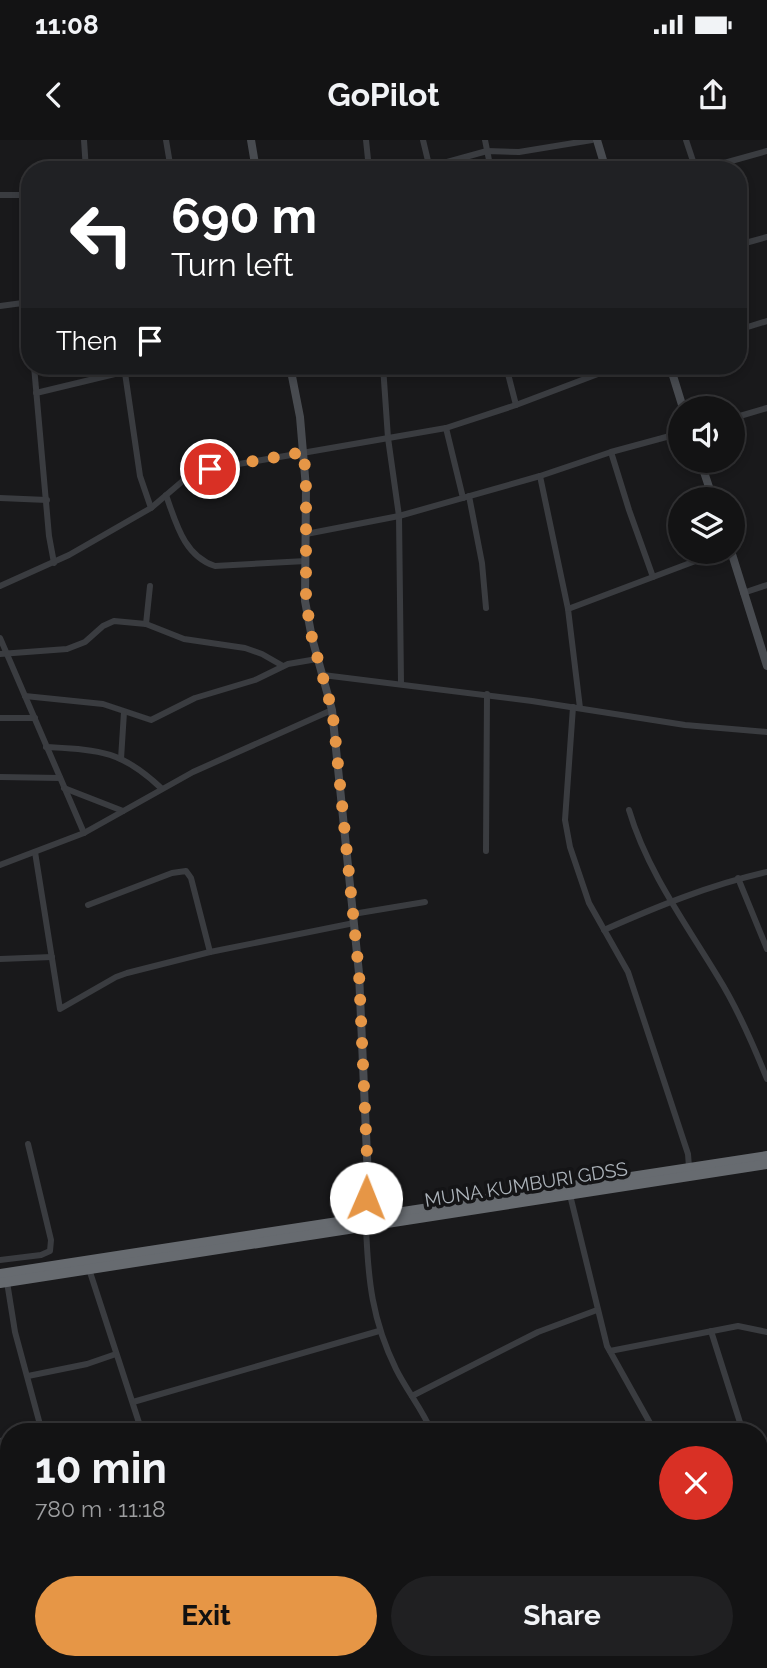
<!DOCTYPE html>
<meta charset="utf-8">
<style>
:root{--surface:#131314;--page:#202022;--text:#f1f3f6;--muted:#9d9ea0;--line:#323234;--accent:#e69646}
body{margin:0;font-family:Raleway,sans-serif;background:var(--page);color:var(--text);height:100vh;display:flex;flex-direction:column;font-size:26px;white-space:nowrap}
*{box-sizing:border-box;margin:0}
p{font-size:23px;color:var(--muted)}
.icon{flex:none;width:38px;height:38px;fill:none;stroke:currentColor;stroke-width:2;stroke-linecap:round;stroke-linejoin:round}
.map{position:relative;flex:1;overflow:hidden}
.panel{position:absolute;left:0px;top:1283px;width:768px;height:247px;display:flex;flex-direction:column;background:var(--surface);border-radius:28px 28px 0 0;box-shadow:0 4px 10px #0003,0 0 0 2px var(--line)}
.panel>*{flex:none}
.guide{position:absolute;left:21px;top:21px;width:726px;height:214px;border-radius:28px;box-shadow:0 4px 10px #0003,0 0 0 2px var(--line);background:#202124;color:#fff;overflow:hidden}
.tools{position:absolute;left:668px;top:256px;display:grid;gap:14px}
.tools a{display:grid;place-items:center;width:77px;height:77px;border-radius:50%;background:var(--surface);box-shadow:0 4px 10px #0003,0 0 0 2px var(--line);font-size:35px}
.pin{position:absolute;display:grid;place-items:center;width:60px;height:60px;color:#fff;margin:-30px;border:4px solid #fff;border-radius:50%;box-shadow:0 2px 7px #0007}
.me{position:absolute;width:77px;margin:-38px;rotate:1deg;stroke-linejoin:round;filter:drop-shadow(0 0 5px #0008)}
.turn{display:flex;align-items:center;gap:24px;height:147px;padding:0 35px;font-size:32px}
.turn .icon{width:91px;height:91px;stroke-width:2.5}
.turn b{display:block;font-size:49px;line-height:60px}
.then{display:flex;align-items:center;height:66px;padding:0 35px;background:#0003;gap:14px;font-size:26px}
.round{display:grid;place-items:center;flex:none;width:74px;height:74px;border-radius:37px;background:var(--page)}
.overview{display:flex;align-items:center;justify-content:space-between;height:119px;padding:0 35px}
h1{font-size:42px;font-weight:700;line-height:52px}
.primary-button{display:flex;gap:14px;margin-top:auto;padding:14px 35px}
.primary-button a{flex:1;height:80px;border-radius:42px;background:var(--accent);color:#111;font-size:28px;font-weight:700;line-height:80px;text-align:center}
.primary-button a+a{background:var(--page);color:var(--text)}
.status{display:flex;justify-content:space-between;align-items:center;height:49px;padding:0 35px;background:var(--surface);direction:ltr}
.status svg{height:19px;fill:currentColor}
header{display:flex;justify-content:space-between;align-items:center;height:91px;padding:0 35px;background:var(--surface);font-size:32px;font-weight:700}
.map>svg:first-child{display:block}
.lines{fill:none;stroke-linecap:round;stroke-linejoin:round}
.street{stroke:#3a3c40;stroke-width:6}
.secondary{stroke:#484b50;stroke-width:8}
.highway{stroke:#676b70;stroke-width:10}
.route{stroke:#e69646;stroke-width:12;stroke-dasharray:0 21.6}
.labels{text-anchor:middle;stroke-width:7;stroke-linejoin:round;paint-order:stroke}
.street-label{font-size:19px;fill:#acb3ba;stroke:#141416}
</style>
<div class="status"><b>11:08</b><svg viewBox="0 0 49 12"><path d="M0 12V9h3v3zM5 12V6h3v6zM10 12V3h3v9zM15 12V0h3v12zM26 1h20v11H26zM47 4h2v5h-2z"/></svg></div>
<header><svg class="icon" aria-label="back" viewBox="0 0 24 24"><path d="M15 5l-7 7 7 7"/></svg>GoPilot<svg class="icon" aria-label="share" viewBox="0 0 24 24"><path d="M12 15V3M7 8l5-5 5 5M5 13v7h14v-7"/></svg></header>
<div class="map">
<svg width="767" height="1528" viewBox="0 0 767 1528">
<rect width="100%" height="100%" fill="#19191b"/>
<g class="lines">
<g class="street">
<path d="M 84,0 L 86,30"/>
<path d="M 166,0 L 171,30"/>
<path d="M 366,0 L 369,29"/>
<path d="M 423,0 L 429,25"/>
<path d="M 485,0 L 491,30"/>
<path d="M 686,0 L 696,30"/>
<path d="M 429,27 L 487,11 L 519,12 L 592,0"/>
<path d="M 290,30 L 314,26 L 428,23"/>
<path d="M 699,30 L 767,11"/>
<path d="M 0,55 L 30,55"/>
<path d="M 738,105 L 767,97"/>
<path d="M 29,162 L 30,175"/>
<path d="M 0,166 L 30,162"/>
<path d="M 738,190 L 767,181"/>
<path d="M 34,226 L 49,396 L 54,423"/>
<path d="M 124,226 L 140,336 L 151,368"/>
<path d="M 383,226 L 388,298 L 399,376 L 401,543"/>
<path d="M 506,226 L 516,265"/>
<path d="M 36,253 L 148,226"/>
<path d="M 733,278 L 767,268"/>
<path d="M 446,288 L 463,358"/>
<path d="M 611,312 L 629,370 L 653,437"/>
<path d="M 540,336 L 568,469 L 580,568"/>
<path d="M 166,355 C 176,383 184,416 215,426 L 306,421"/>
<path d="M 469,356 L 482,423 L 486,468"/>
<path d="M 0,358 L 47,360"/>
<path d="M 306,394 L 399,376 L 540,336 L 611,312 L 681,293"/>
<path d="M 0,446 L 69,415 L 151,368 L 185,339 L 210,329 L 446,288 L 516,265 L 619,226"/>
<path d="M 743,453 L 767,445"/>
<path d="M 568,469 L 722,411"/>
<path d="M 146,484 L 150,446"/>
<path d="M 0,498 L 84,693"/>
<path d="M 0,514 L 67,509 L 85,502 L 103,486 L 114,481 L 146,484 L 184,499 L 245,508 L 262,514 L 283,526"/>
<path d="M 323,535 L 532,561 L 685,585 L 767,592"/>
<path d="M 25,556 L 103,564 L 151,580 L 195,558 L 255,540 L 288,524 L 317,519"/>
<path d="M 573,567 L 565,680 L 570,707 L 589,763 L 628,832 L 688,1014 L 689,1027"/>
<path d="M 0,578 L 35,578"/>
<path d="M 46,607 C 99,610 121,610 161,648"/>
<path d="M 121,619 L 124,572"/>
<path d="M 0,637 L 60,638"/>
<path d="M 64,648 L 123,671"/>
<path d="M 629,670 C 647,731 686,784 718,837 C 738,869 753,904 767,939"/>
<path d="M 486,711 L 487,554"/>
<path d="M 35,712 L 60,869 L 116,837 L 127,833 L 210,812 L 354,783"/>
<path d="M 0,725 L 84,693 L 193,632 L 332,570"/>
<path d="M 738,738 L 767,809"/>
<path d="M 88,765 L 172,733 L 186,731 L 191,738 L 210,812"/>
<path d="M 353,774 L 425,762"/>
<path d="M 604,790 C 658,766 710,745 767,732"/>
<path d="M 0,819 L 52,817"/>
<path d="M 570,1055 L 607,1206 L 655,1292"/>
<path d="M 366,1086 C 368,1140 372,1180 396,1229 C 407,1251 422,1269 432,1292"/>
<path d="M 0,1120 L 41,1115 L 50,1111 L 51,1100 L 28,1004"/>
<path d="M 89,1129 L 142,1292"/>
<path d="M 7,1142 L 15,1192 L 42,1292"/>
<path d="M 711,1191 L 743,1292"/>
<path d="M 610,1211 L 738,1186 L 767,1192"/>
<path d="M 28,1236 L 87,1224 L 116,1214"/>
<path d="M 412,1256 L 538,1192 L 597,1170"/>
<path d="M 133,1262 L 379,1191"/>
<path d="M 0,1301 L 9,1299"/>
<path d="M 760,1358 L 767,1354"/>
<path d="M 760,1444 L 767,1441"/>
<path d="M 0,1479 L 9,1477"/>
<path d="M 0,1497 L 6,1528"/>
<path d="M 105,1521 L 107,1528"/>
<path d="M 212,1521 L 215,1528"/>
<path d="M 316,1521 L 319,1528"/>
<path d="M 397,1521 L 400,1528"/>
<path d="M 500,1521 L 502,1528"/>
<path d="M 651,1521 L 654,1528"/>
<path d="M 741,1521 L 743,1528"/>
<path d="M 242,1528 L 261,1521"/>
</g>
<g class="secondary">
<path d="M 251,0 L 256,30"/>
<path d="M 597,0 L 606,30"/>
<path d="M 290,226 L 300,277 L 306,348 L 305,461 L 312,498 L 332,570 L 359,833 L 368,1039 L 365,1081"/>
<path d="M 670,226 L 683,268"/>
<path d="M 700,320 L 713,359"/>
<path d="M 731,411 L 767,526"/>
</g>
<g class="highway">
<path d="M 0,1134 L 767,1016"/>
<path d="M 0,1143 L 767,1024"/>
</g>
</g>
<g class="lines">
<path class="route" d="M 210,329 L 304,312 L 306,348 L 306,461 L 312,498 L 332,570 L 334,585 L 359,833 L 368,1039 L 366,1058"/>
</g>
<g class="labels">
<g class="street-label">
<text transform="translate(526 1044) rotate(-9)" y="7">MUNA KUMBURI GDSS</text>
</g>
</g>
</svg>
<div class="tools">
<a><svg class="icon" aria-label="sound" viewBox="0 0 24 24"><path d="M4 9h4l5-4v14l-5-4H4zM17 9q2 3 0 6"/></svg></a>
<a><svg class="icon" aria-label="layers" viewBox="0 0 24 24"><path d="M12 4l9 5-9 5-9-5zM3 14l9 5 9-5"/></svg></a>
</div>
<div class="pin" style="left:210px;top:329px;background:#d93025"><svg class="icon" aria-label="arrive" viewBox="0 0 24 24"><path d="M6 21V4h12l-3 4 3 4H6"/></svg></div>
<svg class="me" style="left:366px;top:1058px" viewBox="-20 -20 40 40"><circle r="19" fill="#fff"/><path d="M0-13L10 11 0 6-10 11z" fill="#e69646"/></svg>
<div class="guide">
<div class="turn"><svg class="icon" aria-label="left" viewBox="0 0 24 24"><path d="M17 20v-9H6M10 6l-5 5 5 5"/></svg><div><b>690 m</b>Turn left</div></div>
<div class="then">Then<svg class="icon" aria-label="arrive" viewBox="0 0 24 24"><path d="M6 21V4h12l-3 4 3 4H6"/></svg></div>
</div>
<section class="panel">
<div class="overview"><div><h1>10 min</h1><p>780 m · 11:18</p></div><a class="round" style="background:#d93025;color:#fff"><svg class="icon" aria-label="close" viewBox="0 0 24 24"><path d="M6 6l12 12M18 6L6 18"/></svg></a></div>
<div class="primary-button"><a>Exit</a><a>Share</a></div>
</section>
</div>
